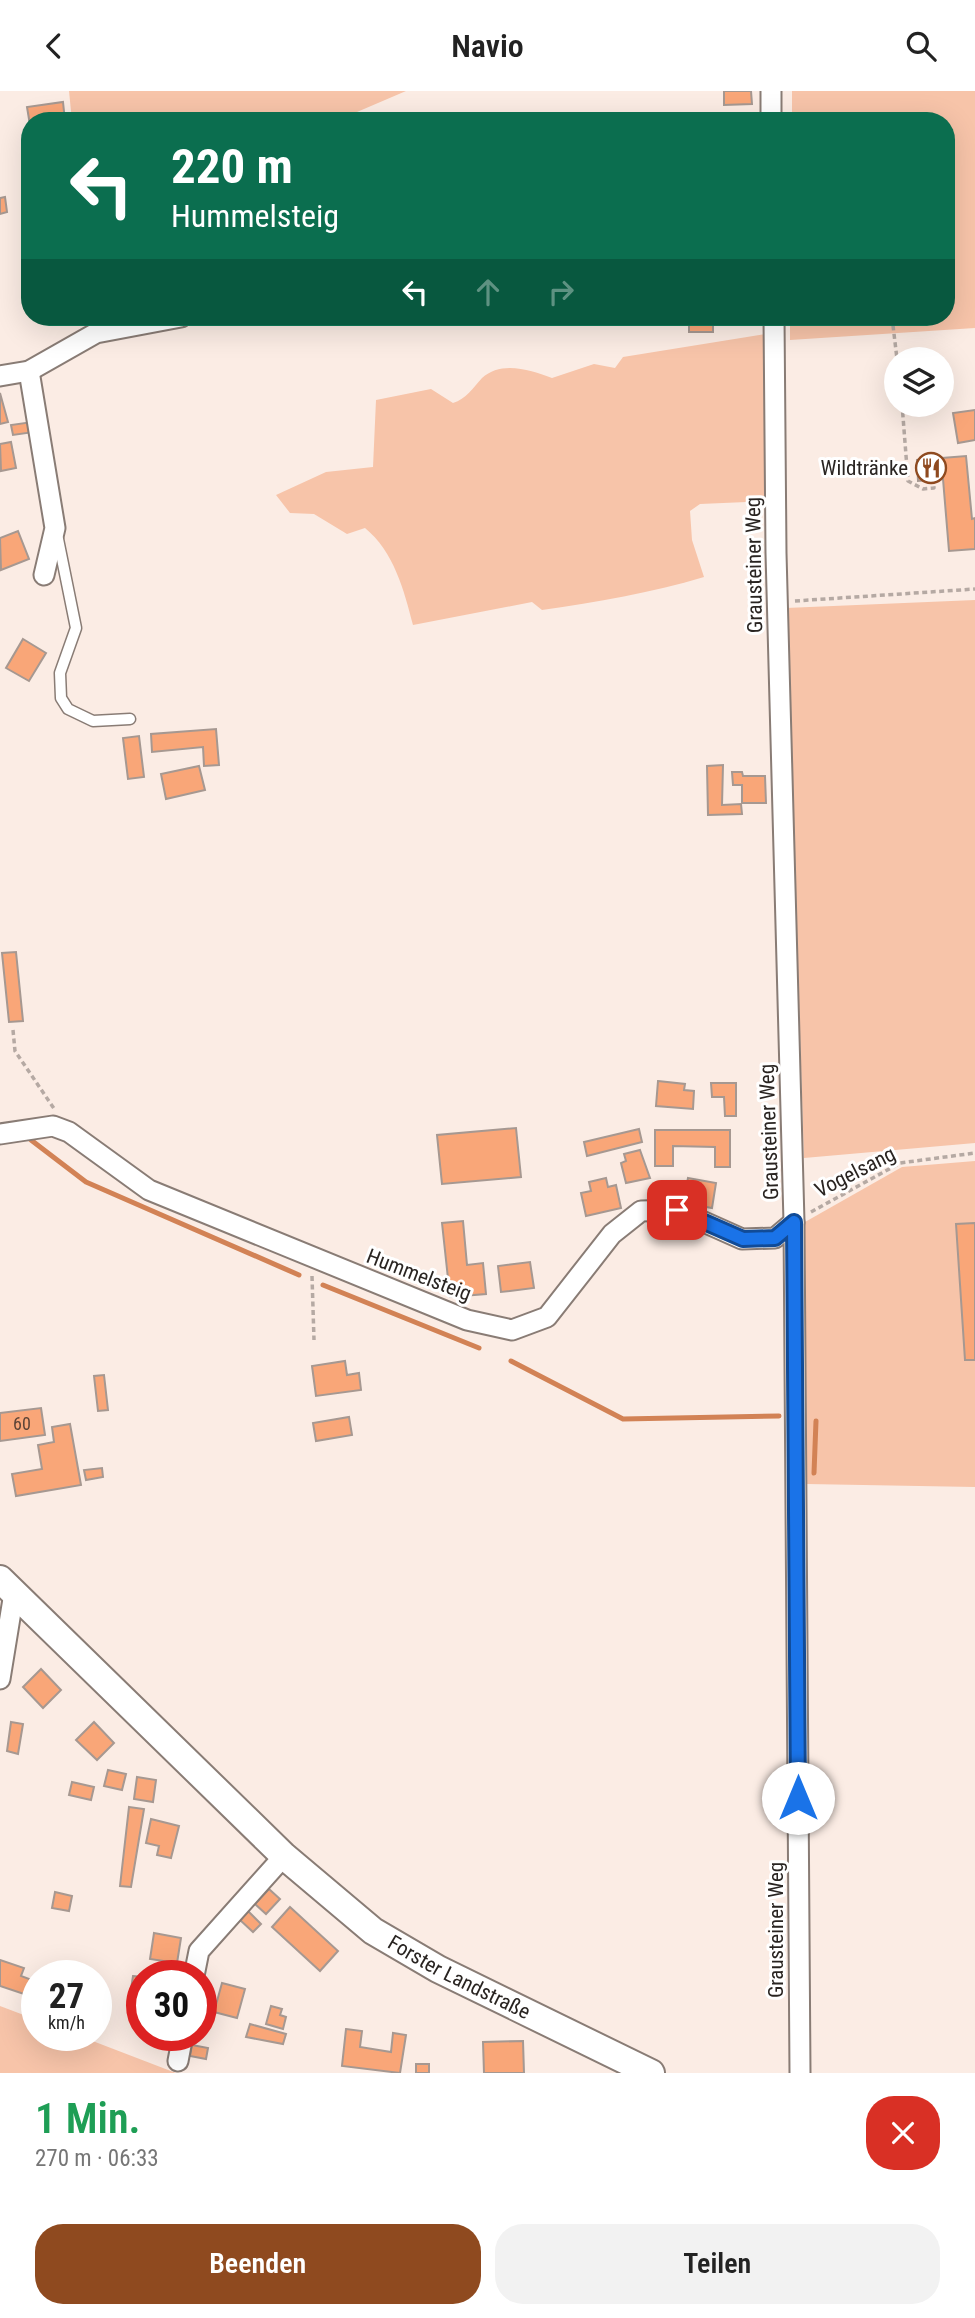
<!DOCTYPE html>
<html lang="de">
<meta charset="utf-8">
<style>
:root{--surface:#fff;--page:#f2f2f2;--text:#222;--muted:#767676;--accent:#8f4a1f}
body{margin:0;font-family:"Roboto Condensed",sans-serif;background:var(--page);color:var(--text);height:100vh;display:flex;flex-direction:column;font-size:26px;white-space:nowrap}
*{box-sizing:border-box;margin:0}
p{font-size:23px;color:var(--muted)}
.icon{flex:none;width:38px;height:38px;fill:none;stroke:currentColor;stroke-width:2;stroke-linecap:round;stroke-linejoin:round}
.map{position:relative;height:1982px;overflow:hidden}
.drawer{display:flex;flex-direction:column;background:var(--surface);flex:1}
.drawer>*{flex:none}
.top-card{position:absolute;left:21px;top:21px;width:934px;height:214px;border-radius:28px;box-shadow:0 7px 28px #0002;background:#0b6e4f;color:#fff;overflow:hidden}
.fabs{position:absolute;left:884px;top:256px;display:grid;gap:14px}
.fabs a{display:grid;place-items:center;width:70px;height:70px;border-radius:50%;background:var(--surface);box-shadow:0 7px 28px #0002;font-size:35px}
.speed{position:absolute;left:21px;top:1869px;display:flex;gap:14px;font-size:35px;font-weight:700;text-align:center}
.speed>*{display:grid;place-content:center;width:91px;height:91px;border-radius:50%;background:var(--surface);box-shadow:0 7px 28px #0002;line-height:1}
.speed small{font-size:18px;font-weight:400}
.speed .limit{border:10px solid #d22;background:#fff;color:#111}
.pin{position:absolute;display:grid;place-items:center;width:60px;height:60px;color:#fff;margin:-30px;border-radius:14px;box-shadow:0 4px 10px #0006}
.me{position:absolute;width:77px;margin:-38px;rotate:0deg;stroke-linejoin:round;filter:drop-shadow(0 0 5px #0008)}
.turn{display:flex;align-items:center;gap:24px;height:147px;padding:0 35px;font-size:32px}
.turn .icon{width:91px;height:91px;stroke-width:2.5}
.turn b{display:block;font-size:49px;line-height:60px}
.lanes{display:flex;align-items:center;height:66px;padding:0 35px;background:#0003;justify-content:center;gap:35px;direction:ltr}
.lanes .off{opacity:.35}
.round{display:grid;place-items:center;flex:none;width:74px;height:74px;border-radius:28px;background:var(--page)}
.summary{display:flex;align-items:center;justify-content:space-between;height:119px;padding:0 35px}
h1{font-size:42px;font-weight:600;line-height:52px;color:#1e9e55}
.primary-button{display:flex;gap:14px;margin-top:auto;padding:14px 35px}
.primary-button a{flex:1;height:80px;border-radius:28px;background:var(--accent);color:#fff;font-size:28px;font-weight:600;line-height:80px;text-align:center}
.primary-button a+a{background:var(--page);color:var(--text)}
header{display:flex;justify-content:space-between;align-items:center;height:91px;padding:0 35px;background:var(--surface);font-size:32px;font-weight:600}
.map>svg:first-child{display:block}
.green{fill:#f7c4a9}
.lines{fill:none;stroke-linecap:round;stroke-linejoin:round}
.stream{stroke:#d28255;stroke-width:5}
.building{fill:#f9a678;stroke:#a69891;stroke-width:2}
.lane-casing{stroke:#897c75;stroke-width:13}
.street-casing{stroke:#897c75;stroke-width:23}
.secondary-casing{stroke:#897c75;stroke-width:30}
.path{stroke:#b5a9a3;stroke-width:3.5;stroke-dasharray:5 3.5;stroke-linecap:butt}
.lane{stroke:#fff;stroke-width:10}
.street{stroke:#fff;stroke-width:19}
.secondary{stroke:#fff;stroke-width:26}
.route-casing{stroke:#114b97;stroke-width:18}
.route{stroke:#1a73e8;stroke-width:12}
.labels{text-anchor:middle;stroke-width:6;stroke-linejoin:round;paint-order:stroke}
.number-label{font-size:18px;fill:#5d4437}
.poi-label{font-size:21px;fill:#292421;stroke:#fff;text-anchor:end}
.street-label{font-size:21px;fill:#292421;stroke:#fff}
</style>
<header><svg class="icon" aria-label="back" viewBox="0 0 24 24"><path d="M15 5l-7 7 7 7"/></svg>Navio<svg class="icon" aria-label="search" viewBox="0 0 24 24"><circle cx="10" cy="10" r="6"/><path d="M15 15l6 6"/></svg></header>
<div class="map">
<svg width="975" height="1982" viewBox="0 0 975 1982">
<rect width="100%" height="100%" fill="#fbece4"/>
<g class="green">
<path d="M 69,0 L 406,0 L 336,30 L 72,30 Z"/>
<path d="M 792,0 L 975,0 L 975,237 L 790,249 L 790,226 L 947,226 L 947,30 L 792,30 Z"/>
<path d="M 766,243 L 768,410 L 700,413 L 690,420 L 692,449 L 704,486 C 651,502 597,511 542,519 L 532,511 L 413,534 C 404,499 394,461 365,437 L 347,443 L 314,423 L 290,422 L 276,404 L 326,381 L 373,376 L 376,309 L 431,298 L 453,312 C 466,308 473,297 482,287 C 501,269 531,279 552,287 L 594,273 L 615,277 L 623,266 Z"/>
<path d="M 975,509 L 975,1052 L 804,1067 L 786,517 Z"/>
<path d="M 975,1070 L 975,1396 L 807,1393 L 805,1131 L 902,1076 Z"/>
<path d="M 0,1915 L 37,1929 L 37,1944 L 77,1944 L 176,1982 L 0,1982 Z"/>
</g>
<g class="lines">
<g class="stream">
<path d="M 31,1049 L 86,1091 L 299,1184"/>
<path d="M 323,1194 L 479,1257"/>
<path d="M 511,1270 L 623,1328 L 779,1325"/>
<path d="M 814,1382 L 816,1330"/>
</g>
</g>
<g class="building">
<path d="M 724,0 L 751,0 L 752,13 L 724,14 Z"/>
<path d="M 63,11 L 65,30 L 30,30 L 30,34 L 27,16 Z"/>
<path d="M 654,22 L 655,30 L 646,30 L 645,23 Z"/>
<rect x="689" y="24" width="12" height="6"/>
<path d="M 5,106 L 7,121 L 0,123 L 0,107 Z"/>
<rect x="689" y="229" width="24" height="12"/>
<path d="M 0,302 L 8,331 L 0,333 Z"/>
<path d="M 975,319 L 975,349 L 958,352 L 953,322 Z"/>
<path d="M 32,331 L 34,341 L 13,344 L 11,334 Z"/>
<path d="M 11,351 L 16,377 L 1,380 L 0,353 Z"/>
<path d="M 966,365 L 972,428 L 975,427 L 975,458 L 949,460 L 943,388 L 918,390 L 917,369 Z"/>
<path d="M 18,440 L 29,468 L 1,479 L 0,447 Z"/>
<path d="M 23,548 L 46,562 L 29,590 L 6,577 Z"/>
<path d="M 216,638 L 219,674 L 204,675 L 203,656 L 152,661 L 151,643 Z"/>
<path d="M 139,645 L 144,686 L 128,688 L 123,647 Z"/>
<path d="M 723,674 L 722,714 L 741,713 L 742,723 L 708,724 L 707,675 Z"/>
<path d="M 199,675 L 205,699 L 166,708 L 161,683 Z"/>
<path d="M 732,681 L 742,681 L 743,685 L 765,685 L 766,712 L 742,712 L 742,694 L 733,694 Z"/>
<path d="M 16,861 L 23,930 L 9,931 L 2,862 Z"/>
<path d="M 658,990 L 685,993 L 684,999 L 694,1000 L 693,1018 L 656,1015 Z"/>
<path d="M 711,992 L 736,992 L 736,1025 L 725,1025 L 724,1006 L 712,1006 Z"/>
<path d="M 516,1037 L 521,1086 L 442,1093 L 437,1044 Z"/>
<path d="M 639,1038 L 642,1051 L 587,1065 L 584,1051 Z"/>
<path d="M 655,1039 L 730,1039 L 730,1076 L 715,1076 L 715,1056 L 673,1055 L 673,1075 L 655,1075 Z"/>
<path d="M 640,1059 L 650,1087 L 626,1092 L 621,1072 L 626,1070 L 624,1063 Z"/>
<path d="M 606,1087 L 608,1096 L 616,1094 L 621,1117 L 586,1125 L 581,1102 L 591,1100 L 589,1091 Z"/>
<path d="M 688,1087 L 716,1092 L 712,1117 L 683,1112 Z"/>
<path d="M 463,1130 L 467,1174 L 483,1172 L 486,1203 L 450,1206 L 442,1132 Z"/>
<path d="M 975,1132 L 975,1269 L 965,1269 L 956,1133 Z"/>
<path d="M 530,1171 L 534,1197 L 501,1201 L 498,1175 Z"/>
<path d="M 345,1270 L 347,1284 L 359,1282 L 361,1299 L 316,1305 L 312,1275 Z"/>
<path d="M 104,1284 L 108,1319 L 98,1320 L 94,1285 Z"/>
<path d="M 41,1317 L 45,1344 L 0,1350 L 0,1322 Z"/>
<path d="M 349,1326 L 352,1344 L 316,1350 L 313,1332 Z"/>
<path d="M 70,1333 L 81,1394 L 16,1405 L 12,1383 L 42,1378 L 38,1354 L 54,1351 L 52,1336 Z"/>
<path d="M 102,1377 L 103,1386 L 86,1389 L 84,1379 Z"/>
<path d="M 41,1578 L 61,1599 L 43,1617 L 23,1596 Z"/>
<path d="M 11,1631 L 23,1633 L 18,1663 L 7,1660 Z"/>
<path d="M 94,1631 L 114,1652 L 97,1669 L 76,1649 Z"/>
<path d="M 108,1679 L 126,1683 L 122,1699 L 104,1695 Z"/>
<path d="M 137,1686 L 156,1689 L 153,1711 L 134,1708 Z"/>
<path d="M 72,1691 L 94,1696 L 91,1709 L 69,1704 Z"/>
<path d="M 129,1716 L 144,1718 L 131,1796 L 120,1795 Z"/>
<path d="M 151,1728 L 179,1735 L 171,1767 L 157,1764 L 159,1755 L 146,1752 Z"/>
<path d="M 269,1798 L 280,1808 L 266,1823 L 255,1813 Z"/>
<path d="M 55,1801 L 72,1805 L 69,1820 L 52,1817 Z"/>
<path d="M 290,1816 L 338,1860 L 320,1880 L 272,1836 Z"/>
<path d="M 248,1820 L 261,1833 L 253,1841 L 240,1829 Z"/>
<path d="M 154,1842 L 181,1847 L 177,1872 L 150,1868 Z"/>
<path d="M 0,1869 L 24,1877 L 21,1885 L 32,1889 L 27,1904 L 0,1895 Z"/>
<path d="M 133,1885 L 142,1886 L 141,1900 L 131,1898 Z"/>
<path d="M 222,1892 L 245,1898 L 237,1927 L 214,1921 Z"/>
<path d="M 271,1915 L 282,1918 L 280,1924 L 286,1926 L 283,1938 L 266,1933 Z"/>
<path d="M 250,1933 L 286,1943 L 283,1953 L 246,1946 Z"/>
<path d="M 346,1938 L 362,1940 L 360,1956 L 391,1961 L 393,1942 L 406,1944 L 400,1982 L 342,1975 Z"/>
<path d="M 523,1950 L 524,1982 L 484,1982 L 483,1951 Z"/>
<path d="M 192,1954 L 208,1957 L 206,1968 L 190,1965 Z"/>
<rect x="416" y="1973" width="13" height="9"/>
</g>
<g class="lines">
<g class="lane-casing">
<path id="lane" d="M 58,448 L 76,537 L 60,582 L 61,607 L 68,618 L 93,630 L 130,628"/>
</g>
<g class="street-casing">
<g id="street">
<path d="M 771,0 L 771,30"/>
<path d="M 774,226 L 776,462 L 794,1131 L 800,1982"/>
<path d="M 29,280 L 55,437 L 44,484"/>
<path d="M 0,285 L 29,280 L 96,242 L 181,226"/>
<path d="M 0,1043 L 53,1035 L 69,1041 L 149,1099 L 467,1229 L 512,1239 L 547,1226 L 612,1143 L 641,1120 L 677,1119 L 742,1148 L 775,1147 L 794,1131"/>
<path d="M 0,1588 L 14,1502"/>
<path d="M 194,1885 L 199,1860 L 284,1765"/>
<path d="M 178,1970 L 183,1944"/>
</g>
</g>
<g class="secondary-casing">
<g id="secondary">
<path id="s1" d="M 0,1488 L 284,1765 L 373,1840 L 438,1878 L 651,1982"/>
</g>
</g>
<g class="path">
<path d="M 892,226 L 897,268"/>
<path d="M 902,313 L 908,390 L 923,398 L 934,397 L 933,389"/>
<path d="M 795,510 L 975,498"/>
<path d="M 13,939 L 15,960 L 55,1019"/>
<path d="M 811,1121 L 900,1072 L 975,1062"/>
<path d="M 312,1185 L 314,1249"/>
</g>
<use href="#lane" class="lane"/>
<use href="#street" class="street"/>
<use href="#secondary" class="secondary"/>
</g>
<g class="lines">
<g class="route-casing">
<path id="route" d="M 677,1119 L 743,1148 L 775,1147 L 794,1131 L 798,1707"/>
</g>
<use href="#route" class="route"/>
</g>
<defs>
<g id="restaurant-ring" transform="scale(1.575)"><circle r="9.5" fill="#fff" stroke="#8f4a1f" stroke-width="1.5"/><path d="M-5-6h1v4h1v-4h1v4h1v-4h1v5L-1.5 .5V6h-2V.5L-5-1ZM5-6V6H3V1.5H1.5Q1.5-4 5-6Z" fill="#8f4a1f"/></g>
</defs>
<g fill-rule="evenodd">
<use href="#restaurant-ring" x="931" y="377"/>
</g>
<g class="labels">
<g class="number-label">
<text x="22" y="1339">60</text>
</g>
<g class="poi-label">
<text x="908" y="384">Wildtränke</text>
</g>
<g class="street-label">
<text transform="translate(754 474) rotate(-91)" y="7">Grausteiner Weg</text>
<text transform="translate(769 1041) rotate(-92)" y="7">Grausteiner Weg</text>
<text transform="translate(855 1081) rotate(-27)" y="7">Vogelsang</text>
<text transform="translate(419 1184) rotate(21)" y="7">Hummelsteig</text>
<text transform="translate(776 1839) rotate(-90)" y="7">Grausteiner Weg</text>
<text dy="7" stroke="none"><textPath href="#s1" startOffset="611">Forster Landstraße</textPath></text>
</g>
</g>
</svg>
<div class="fabs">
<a><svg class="icon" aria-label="layers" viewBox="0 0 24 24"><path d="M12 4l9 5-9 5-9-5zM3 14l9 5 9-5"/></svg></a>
</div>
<div class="speed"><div>27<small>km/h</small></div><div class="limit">30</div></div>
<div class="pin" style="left:677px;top:1119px;background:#d93025"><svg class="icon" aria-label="arrive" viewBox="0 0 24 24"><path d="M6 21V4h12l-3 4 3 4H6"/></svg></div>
<svg class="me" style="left:798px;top:1707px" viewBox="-20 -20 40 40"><circle r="19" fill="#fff"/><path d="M0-13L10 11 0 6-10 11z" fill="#1a73e8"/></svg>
<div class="top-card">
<div class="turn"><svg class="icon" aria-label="left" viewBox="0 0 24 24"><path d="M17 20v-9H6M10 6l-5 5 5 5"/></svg><div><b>220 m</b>Hummelsteig</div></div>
<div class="lanes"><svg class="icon" aria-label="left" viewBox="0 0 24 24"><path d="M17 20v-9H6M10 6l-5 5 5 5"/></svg><svg class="icon off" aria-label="ahead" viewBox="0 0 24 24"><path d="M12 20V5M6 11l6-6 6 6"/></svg><svg class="icon off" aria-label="right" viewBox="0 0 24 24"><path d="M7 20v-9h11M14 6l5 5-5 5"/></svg></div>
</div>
</div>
<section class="drawer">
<div class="summary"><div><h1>1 Min.</h1><p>270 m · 06:33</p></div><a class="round" style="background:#d93025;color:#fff"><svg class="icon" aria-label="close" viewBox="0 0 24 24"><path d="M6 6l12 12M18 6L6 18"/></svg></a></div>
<div class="primary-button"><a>Beenden</a><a>Teilen</a></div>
</section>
